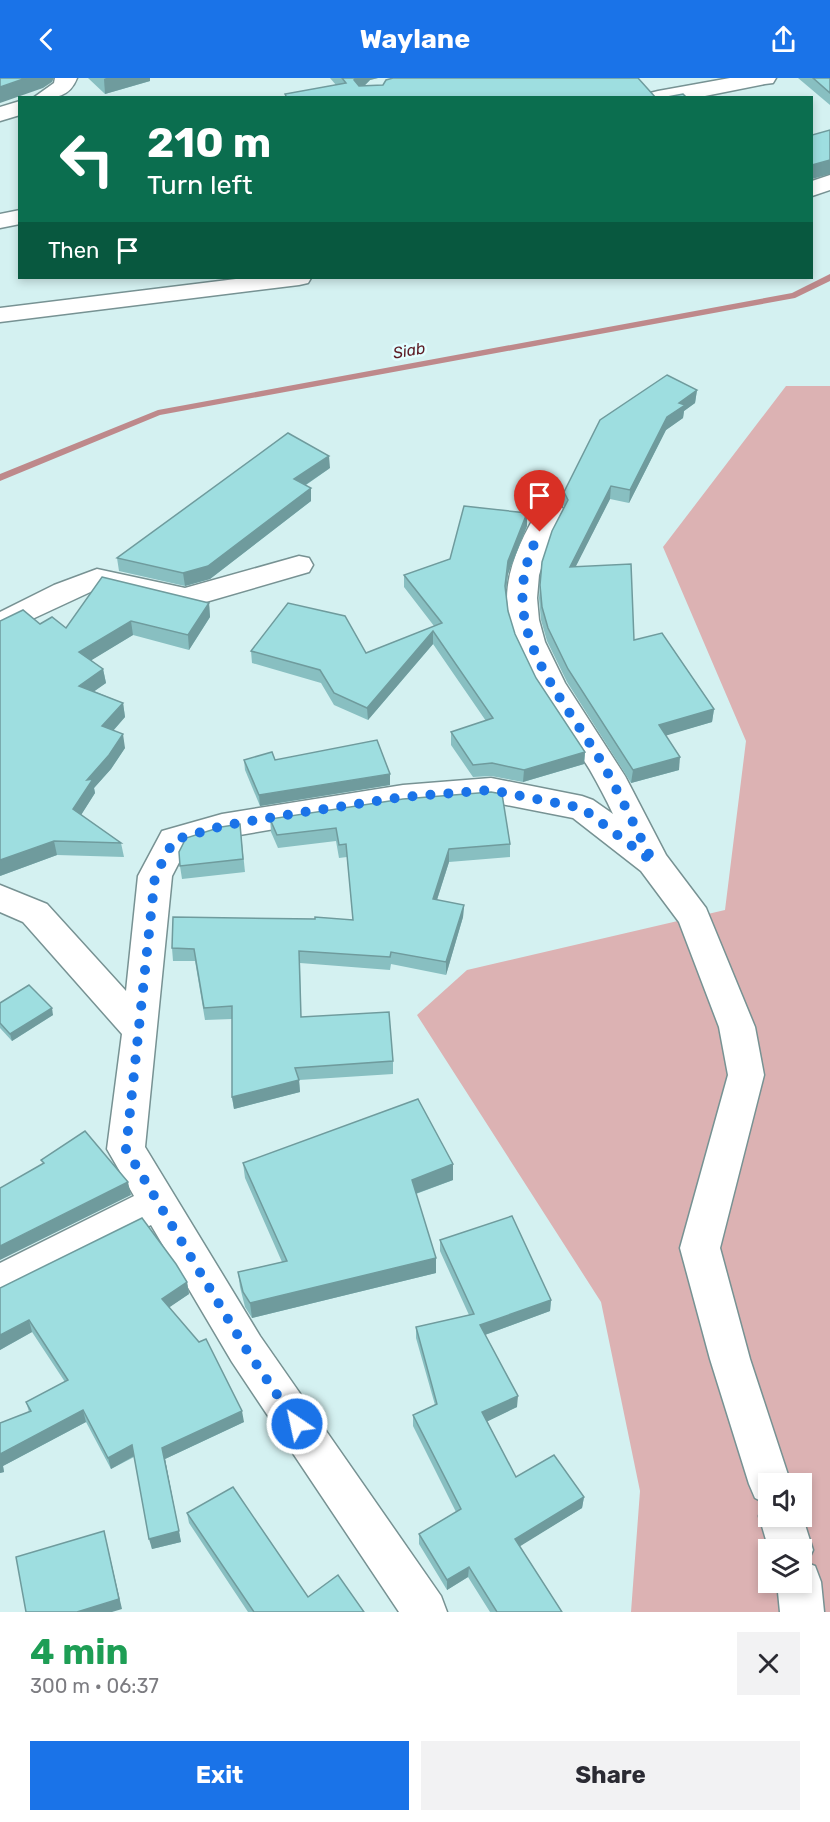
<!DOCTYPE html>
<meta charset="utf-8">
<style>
:root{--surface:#fff;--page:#f2f2f3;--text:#2b2b33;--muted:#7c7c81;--accent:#1a73e8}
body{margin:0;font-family:Rubik,sans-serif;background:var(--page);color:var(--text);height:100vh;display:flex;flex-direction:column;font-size:22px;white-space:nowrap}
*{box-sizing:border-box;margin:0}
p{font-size:20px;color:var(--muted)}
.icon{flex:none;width:33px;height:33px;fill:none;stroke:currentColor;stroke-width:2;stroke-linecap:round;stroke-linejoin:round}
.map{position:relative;height:1534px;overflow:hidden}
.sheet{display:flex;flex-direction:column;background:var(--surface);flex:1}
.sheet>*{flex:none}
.hud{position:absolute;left:18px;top:18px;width:795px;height:183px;border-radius:0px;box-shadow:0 3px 9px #0003;background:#0b6e4f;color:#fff;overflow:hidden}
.buttons{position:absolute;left:758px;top:1395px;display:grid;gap:12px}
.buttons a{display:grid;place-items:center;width:54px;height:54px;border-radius:0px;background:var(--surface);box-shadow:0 3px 9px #0003;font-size:30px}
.pin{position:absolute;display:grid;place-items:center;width:51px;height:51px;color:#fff;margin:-62px -26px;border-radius:50% 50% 50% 0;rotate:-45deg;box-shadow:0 0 6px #0007}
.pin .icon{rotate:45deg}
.me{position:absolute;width:66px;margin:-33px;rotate:326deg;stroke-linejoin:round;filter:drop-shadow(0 0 4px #0008)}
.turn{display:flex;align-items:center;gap:21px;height:126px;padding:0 30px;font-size:27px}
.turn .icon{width:78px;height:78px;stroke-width:2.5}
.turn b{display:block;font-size:42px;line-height:51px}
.then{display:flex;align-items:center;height:57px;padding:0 30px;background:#0003;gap:12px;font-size:22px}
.round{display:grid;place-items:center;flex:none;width:63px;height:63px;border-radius:0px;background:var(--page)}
.head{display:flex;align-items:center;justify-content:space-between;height:102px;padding:0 30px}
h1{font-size:36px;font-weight:700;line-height:45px;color:#1e9e55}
.primary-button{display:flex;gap:12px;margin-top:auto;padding:12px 30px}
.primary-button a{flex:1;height:69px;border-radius:0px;background:var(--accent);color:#fff;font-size:24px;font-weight:700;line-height:69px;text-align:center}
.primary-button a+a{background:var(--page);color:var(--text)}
header{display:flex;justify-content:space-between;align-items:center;height:78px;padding:0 30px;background:var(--accent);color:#fff;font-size:27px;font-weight:700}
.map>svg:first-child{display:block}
.green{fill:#dcb2b3;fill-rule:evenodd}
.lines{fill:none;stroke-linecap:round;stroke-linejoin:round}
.stream{fill:#be898b;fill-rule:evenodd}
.minor-casing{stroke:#779293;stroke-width:3}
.minor{fill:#fff;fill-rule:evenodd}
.wall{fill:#88bfc1}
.shaded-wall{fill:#6f9b9d}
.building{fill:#9edee0;stroke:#6f9b9d;stroke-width:1.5}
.route{stroke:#1a73e8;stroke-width:10;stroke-dasharray:0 18}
.labels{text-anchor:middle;stroke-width:5;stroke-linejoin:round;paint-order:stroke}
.far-water-label{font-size:16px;font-style:italic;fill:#5d1c25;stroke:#e1feff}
</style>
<header><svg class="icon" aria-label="back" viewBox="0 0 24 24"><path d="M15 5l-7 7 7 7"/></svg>Waylane<svg class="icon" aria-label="share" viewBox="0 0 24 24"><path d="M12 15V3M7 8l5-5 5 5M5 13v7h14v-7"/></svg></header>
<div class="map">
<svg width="830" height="1534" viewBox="0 0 830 1534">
<rect width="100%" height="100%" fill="#d4f1f1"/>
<path class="green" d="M 786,308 L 830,308 L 830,1534 L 631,1534 L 640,1413 L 601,1224 L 417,937 L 467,892 L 725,832 L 746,663 L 663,469 ZM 768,1406 L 801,1406 L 801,1438 L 768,1438 ZM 768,1472 L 801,1472 L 801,1504 L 768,1504 Z"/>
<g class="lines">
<path class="stream" d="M 830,196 L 830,203 L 795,220 L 160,337 L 0,403 L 0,396 L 158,332 L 792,215 Z"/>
<g class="minor-casing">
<g id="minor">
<path d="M 55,0 L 77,0 C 69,21 53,20 33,20 L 54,5 Z"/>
<path d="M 730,0 L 776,0 L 773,5 L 765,6 L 695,20 L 647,20 L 650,15 L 658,13 Z"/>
<path d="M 20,23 L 20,37 L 0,43 L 0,29 Z"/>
<path d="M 830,97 L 830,112 L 812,118 L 812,103 Z"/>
<path d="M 20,132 L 20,146 L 0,150 L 0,136 Z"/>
<path d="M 244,200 L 311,200 L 308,205 L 299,207 L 0,244 L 0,230 Z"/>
<path d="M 551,425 L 561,428 L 565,434 L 549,465 L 539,497 L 537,520 L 539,542 L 545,564 L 565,605 L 625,698 L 666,777 L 706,830 L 755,949 L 764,997 L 720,1170 L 750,1281 L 791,1406 L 768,1406 L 768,1438 L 801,1438 L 801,1434 L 813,1472 L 807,1485 L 815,1488 L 821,1504 L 824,1534 L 780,1534 L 777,1504 L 801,1504 L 801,1472 L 769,1472 L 759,1438 L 765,1425 L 755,1420 L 749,1406 L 710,1281 L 680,1170 L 728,997 L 719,949 L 679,844 L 641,793 L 573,740 L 491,724 L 403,731 L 298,747 L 222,760 L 186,771 L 172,798 L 145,1069 L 260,1258 L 441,1518 L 447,1534 L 399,1534 L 232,1284 L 151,1147 L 0,1223 L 0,1185 L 134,1118 L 107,1071 L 122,956 L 23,844 L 0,834 L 0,807 L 47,826 L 126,913 L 138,798 L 162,753 L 222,736 L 403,707 L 491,700 L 582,718 L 593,722 L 613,736 C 606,721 598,706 590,692 C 557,639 509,586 507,521 C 507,488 524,455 541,428 Z"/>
<path d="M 299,478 L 309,480 L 313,487 L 309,494 L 185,530 L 99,510 L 0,556 L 0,534 L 54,507 L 97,491 L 185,510 Z"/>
</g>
</g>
<use href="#minor" class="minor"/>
</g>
<g class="wall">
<path d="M 88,0 L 150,0 L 150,3 L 105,16 Z"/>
<path d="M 330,0 L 378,0 L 370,2 L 364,8 L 656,20 L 285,20 L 285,16 L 336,7 Z"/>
<path d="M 798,0 L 830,0 L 830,27 Z"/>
<path d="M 697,312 L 695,325 L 684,333 L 683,340 L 666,352 L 629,425 L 610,421 L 575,489 L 634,562 L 714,631 L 712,644 L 666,657 L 679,692 L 631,705 L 567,604 L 547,563 L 541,542 L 539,520 L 542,484 L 564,429 L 563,427 L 564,414 Z"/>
<path d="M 330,390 L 306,407 L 311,423 L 210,501 L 185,508 L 119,493 L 117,480 Z"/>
<path d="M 527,448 L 508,496 L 506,512 L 508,533 L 515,556 L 536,600 L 585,674 L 584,686 L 523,704 L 491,698 L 473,699 L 451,667 L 451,654 L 486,643 L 433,566 L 368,642 L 334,627 L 321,605 L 252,585 L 251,573 L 366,575 L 434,548 L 404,509 L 404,497 L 450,481 Z"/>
<path d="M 209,525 L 210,539 L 189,572 L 133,557 L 91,582 L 103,591 L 106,605 L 94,613 L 123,625 L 125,639 L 113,653 L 125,670 L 111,691 L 94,710 L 95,715 L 81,737 L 121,765 L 124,779 L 57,777 L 0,798 L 40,546 L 66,550 Z"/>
<path d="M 244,682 L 275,682 L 390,696 L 390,707 L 260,728 L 245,692 Z"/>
<path d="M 270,741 L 510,766 L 510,779 L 449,784 L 437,822 L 464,827 L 463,839 L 446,897 L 391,886 L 390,892 L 300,885 L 301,939 L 393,983 L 393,996 L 299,1002 L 300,1014 L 234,1031 L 232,1019 L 232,941 L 205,942 L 195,883 L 173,883 L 172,870 L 315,841 L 353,841 L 347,779 L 339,780 L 336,763 L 278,770 L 271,754 Z"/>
<path d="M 240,746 L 245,794 L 182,801 L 180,788 Z"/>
<path d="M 0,925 L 53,937 L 12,963 L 0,950 Z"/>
<path d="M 243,1085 L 453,1086 L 453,1102 L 416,1116 L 436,1180 L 436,1195 L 252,1240 L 245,1229 L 240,1209 L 238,1194 L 282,1184 L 245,1100 Z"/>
<path d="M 440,1162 L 551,1222 L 550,1233 L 485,1257 L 517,1329 L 487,1343 L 516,1399 L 584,1419 L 582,1430 L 519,1468 L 562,1534 L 490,1534 L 468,1499 L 447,1512 L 419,1466 L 419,1456 L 456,1434 L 413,1348 L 413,1337 L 435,1327 L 416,1260 L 416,1249 L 469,1237 L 440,1173 Z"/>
<path d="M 187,1204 L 189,1216 L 169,1229 L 244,1344 L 165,1381 L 181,1464 L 152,1471 L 134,1379 L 111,1391 L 86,1344 L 3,1388 L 4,1394 L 0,1395 L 0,1345 L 29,1334 L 26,1324 L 65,1304 L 32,1254 L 0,1272 L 0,1210 Z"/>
<path d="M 187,1435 L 308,1519 L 364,1534 L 248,1534 L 189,1445 Z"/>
</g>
<g class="shaded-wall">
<path d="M 26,0 L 54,0 L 52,4 L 43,10 L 0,25 L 0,9 Z"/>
<path d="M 106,0 L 150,0 L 150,3 L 105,16 L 104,1 Z"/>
<path d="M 357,0 L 378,0 L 370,2 L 355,17 L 354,2 Z"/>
<path d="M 830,82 L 830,96 L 812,101 L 812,87 Z"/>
<path d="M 697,312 L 695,325 L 684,333 L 683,340 L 666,352 L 629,425 L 630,412 L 667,339 L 679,325 Z"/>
<path d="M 329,378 L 330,390 L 295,414 L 294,401 Z"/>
<path d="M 611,408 L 610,421 L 569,502 L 570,489 Z"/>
<path d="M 311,410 L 311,423 L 210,501 L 185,508 L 183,495 Z"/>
<path d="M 527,435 L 527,448 L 508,496 L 505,521 L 508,483 Z"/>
<path d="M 209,525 L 210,539 L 189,572 L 188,557 Z"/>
<path d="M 131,543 L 133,557 L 82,588 L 79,574 Z"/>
<path d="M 433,553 L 433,566 L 368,642 L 367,630 Z"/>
<path d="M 103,591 L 106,605 L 82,622 L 79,608 Z"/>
<path d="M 123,625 L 125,639 L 104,663 L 102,648 Z"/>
<path d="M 714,631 L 712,644 L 658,660 L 659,647 Z"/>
<path d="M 123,656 L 125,670 L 111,691 L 94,710 L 95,715 L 76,745 L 73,731 L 87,702 Z"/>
<path d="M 585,674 L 584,686 L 523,704 L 524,692 Z"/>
<path d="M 680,679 L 679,692 L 631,705 L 633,692 Z"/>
<path d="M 390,696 L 390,707 L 260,728 L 259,717 Z"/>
<path d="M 54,763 L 57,777 L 0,798 L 0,782 Z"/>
<path d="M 449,771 L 449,784 L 433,834 L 433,821 Z"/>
<path d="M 464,827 L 463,839 L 446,897 L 446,884 Z"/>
<path d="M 52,930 L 53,937 L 12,963 L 10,956 Z"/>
<path d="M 299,1002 L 300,1014 L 234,1031 L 232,1019 Z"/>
<path d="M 453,1086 L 453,1102 L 412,1117 L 412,1102 Z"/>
<path d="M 128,1104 L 131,1117 L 0,1182 L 0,1168 Z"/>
<path d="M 436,1180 L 436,1195 L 252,1240 L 250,1225 Z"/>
<path d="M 187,1204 L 189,1216 L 164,1233 L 162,1221 Z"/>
<path d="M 551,1222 L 550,1233 L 479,1259 L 480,1247 Z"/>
<path d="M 29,1242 L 32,1254 L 0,1272 L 0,1257 Z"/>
<path d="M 518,1318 L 517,1329 L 482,1346 L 482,1334 Z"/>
<path d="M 83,1332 L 86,1344 L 3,1388 L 4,1394 L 0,1395 L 0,1376 Z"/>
<path d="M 242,1333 L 244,1344 L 165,1381 L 181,1464 L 152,1471 L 149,1461 L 162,1370 Z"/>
<path d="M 132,1367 L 134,1378 L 111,1391 L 108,1380 Z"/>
<path d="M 584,1419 L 582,1430 L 514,1472 L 515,1461 Z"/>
<path d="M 104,1453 L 122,1531 L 112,1534 L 77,1534 Z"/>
<path d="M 469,1489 L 468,1499 L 447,1512 L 447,1502 Z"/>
</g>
<g class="building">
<path d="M 0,0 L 26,0 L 0,9 Z"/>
<path d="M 342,0 L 357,0 L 354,2 L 359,8 L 383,7 L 386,2 L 393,0 L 638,0 L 656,20 L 287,20 L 285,16 L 346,5 Z"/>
<path d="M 813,0 L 830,0 L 830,15 Z"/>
<path d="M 683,16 L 687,20 L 662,20 Z"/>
<path d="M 830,52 L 830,82 L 812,87 L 812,57 Z"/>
<path d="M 667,297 L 697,312 L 679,325 L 685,327 L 667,339 L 630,412 L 611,408 L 570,489 L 631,486 L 634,562 L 662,555 L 714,631 L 659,647 L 680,679 L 633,692 L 568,591 L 548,550 L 542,529 L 540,507 L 542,484 L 552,453 L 568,422 L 564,414 L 600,342 Z"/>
<path d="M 288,355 L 329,378 L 294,401 L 311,410 L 208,488 L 183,495 L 117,480 Z"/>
<path d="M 464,428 L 527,435 L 508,483 L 505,508 L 508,533 L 515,556 L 536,600 L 585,674 L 524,692 L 492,685 L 473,687 L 451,654 L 493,640 L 433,553 L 367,630 L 334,615 L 320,592 L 251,573 L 288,525 L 345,538 L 366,575 L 442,545 L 404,497 L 450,481 Z"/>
<path d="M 102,499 L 209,525 L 188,557 L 131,543 L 79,574 L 103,591 L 79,608 L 123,625 L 102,648 L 123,656 L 109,677 L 87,702 L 93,701 L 73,731 L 121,765 L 54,763 L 0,782 L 0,543 L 23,532 L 40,546 L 52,539 L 66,550 Z"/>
<path d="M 377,662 L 390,696 L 259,717 L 244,682 L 272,674 L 275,682 Z"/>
<path d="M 491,714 L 502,716 L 510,766 L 449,771 L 433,821 L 464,827 L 446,884 L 391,874 L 390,879 L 299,873 L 301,939 L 389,934 L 393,983 L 295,990 L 299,1002 L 232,1019 L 232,928 L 204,930 L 194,871 L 172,870 L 173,839 L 315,841 L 315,839 L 353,842 L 346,766 L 339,767 L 336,750 L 277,757 L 270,741 L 403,721 Z"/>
<path d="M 240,746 L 243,781 L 180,788 L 179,774 L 186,760 L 221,749 Z"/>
<path d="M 29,907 L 52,930 L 10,956 L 0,945 L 0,925 Z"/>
<path d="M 418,1021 L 453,1086 L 412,1102 L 436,1180 L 250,1225 L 243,1214 L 238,1194 L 287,1183 L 243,1085 Z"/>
<path d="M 85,1053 L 128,1104 L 0,1168 L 0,1110 L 44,1085 L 41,1082 Z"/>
<path d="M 512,1138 L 551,1222 L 480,1247 L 518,1318 L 482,1334 L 516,1399 L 554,1377 L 584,1419 L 515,1461 L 562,1534 L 497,1534 L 469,1489 L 447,1502 L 419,1456 L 461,1431 L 413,1337 L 437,1326 L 416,1249 L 474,1236 L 440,1162 Z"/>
<path d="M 142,1140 L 176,1186 L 187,1204 L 162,1221 L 199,1264 L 206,1261 L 242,1333 L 162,1370 L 179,1453 L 149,1461 L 132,1367 L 108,1380 L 83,1332 L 0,1376 L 0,1345 L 31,1333 L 26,1324 L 68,1302 L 29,1242 L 0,1257 L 0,1210 Z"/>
<path d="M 233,1409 L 308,1519 L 338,1497 L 364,1534 L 254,1534 L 187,1435 Z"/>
<path d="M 104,1453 L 119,1521 L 77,1534 L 26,1534 L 16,1479 Z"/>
</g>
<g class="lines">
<path class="route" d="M 297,1346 L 246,1271 L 126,1071 L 155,798 L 174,762 L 222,748 L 298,735 L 403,719 L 491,712 L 582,730 L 653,784 C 637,753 622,721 605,690 C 561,614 489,548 540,454"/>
</g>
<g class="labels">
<g class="far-water-label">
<text transform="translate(409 272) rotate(-10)" y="6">Siab</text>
</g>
</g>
</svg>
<div class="buttons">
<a><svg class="icon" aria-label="sound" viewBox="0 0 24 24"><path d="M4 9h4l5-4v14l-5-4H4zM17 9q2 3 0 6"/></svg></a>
<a><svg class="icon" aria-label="layers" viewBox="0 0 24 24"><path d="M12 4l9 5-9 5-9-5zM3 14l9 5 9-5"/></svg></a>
</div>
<div class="pin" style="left:540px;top:454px;background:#d93025"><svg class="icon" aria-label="arrive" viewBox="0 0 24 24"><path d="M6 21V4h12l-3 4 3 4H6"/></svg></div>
<svg class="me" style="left:297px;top:1346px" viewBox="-20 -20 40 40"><circle r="17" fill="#1a73e8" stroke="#fff" stroke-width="3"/><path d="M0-11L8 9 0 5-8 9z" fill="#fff"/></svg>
<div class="hud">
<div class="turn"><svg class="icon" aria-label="left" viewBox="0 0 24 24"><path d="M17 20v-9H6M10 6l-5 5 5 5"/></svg><div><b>210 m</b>Turn left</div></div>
<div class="then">Then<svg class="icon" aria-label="arrive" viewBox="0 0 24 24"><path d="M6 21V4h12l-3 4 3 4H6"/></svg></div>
</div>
</div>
<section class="sheet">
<div class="head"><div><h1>4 min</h1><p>300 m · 06:37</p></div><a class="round"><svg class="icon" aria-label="close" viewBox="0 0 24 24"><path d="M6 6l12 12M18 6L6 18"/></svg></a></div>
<div class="primary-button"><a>Exit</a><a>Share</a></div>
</section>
